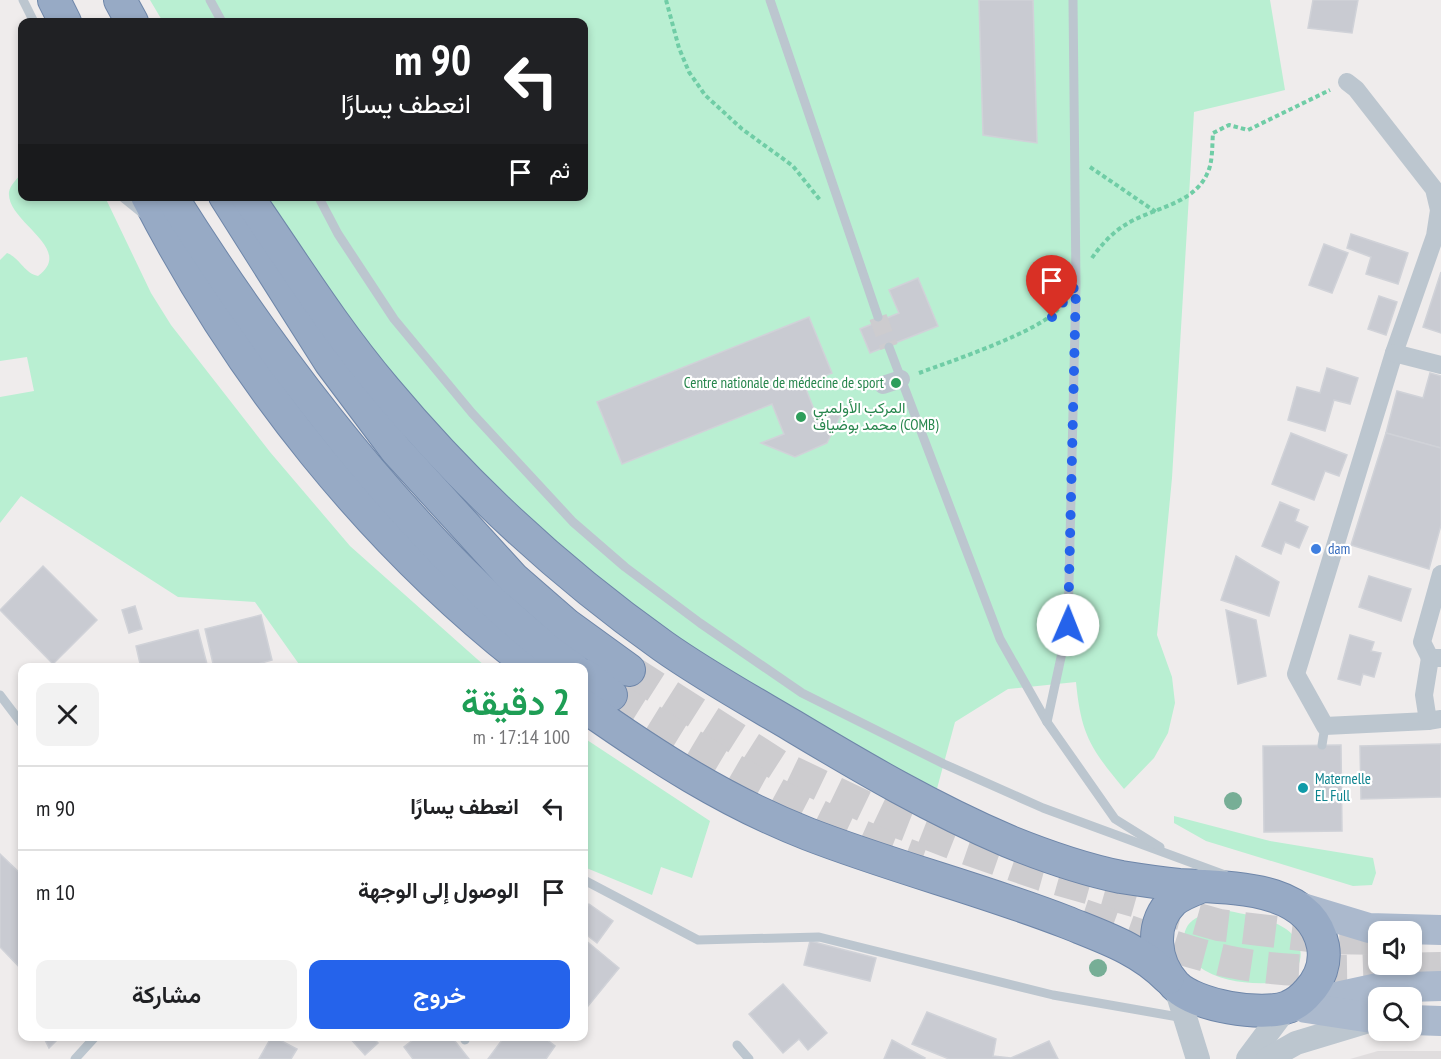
<!DOCTYPE html>
<html lang="ar">
<meta charset="utf-8">
<style>
:root{--surface:#fff;--page:#f2f2f2;--text:#202124;--muted:#757577;--line:#e0e0e0;--accent:#2563eb}
body{margin:0;font-family:"PT Sans Narrow",Vazirmatn,sans-serif;background:var(--page);color:var(--text);direction:rtl;height:100vh;display:flex;flex-direction:column;font-size:22px;white-space:nowrap}
*{box-sizing:border-box;margin:0}
p{font-size:20px;color:var(--muted)}
.icon{flex:none;width:33px;height:33px;fill:none;stroke:currentColor;stroke-width:2;stroke-linecap:round;stroke-linejoin:round}
.map{position:relative;flex:1;overflow:hidden;direction:ltr}
.side{position:absolute;left:18px;top:663px;width:570px;height:378px;display:flex;flex-direction:column;background:var(--surface);border-radius:12px;box-shadow:0 3px 9px #0003;direction:rtl}
.side>*{flex:none}
.guide{position:absolute;left:18px;top:18px;width:570px;height:183px;border-radius:12px;box-shadow:0 3px 9px #0003;direction:rtl;background:#202124;color:#fff;overflow:hidden}
.fabs{position:absolute;left:1368px;top:921px;display:grid;gap:12px}
.fabs a{display:grid;place-items:center;width:54px;height:54px;border-radius:12px;background:var(--surface);box-shadow:0 3px 9px #0003;font-size:30px}
.pin{position:absolute;display:grid;place-items:center;width:51px;height:51px;color:#fff;margin:-62px -26px;border-radius:50% 50% 50% 0;rotate:-45deg;box-shadow:0 0 6px #0007}
.pin .icon{rotate:45deg}
.me{position:absolute;width:66px;margin:-33px;rotate:1deg;stroke-linejoin:round;filter:drop-shadow(0 0 4px #0008)}
.turn{display:flex;align-items:center;gap:21px;height:126px;padding:0 18px;font-size:27px}
.turn .icon{width:78px;height:78px;stroke-width:2.5}
.turn b{display:block;font-size:42px;line-height:51px}
.then{display:flex;align-items:center;height:57px;padding:0 18px;background:#0003;gap:12px;font-size:22px}
.round{display:grid;place-items:center;flex:none;width:63px;height:63px;border-radius:12px;background:var(--page)}
.summary{display:flex;align-items:center;justify-content:space-between;height:102px;padding:0 18px}
h1{font-size:36px;font-weight:600;line-height:45px;color:#1e9e55}
.primary-button{display:flex;gap:12px;margin-top:auto;padding:12px 18px}
.primary-button a{flex:1;height:69px;border-radius:12px;background:var(--accent);color:#fff;font-size:24px;font-weight:600;line-height:69px;text-align:center}
.primary-button a+a{background:var(--page);color:var(--text)}
ul{padding:0;list-style:none}
li{display:flex;align-items:center;gap:18px;height:84px;padding:0 18px;border-top:2px solid var(--line)}
li div{flex:1}
li b{display:block;font-size:22px}
li em{font-style:normal}
.map>svg:first-child{display:block}
.education{fill:#e0ddde}
.green{fill:#b9efd2}
.building{fill:#c9cbd2;stroke:#d0d2d8;stroke-width:1.5}
.lines{fill:none;stroke-linecap:round;stroke-linejoin:round}
.minor-tunnel{stroke:#cdcccf;stroke-width:18;stroke-dasharray:18 9;stroke-linecap:butt}
.trunk-tunnel{stroke:#cdcccf;stroke-width:32;stroke-dasharray:32 16;stroke-linecap:butt}
.trunk-casing{stroke:#6e86a9;stroke-width:34}
.path{stroke:#70cda6;stroke-width:4;stroke-dasharray:4.5 3;stroke-linecap:butt}
.service{stroke:#bcc6cf;stroke-width:9}
.minor{stroke:#bcc6cf;stroke-width:18}
.tertiary{stroke:#bcc6cf;stroke-width:24}
.primary{stroke:#abb9cd;stroke-width:30}
.trunk{stroke:#97aac5;stroke-width:32}
.tree{fill:#77ae96}
.route{stroke:#2563eb;stroke-width:10;stroke-dasharray:0 18}
.leisure-dot{fill:#2e9e5b;stroke:#fff;stroke-width:2}
.shop-dot{fill:#3f7fe0;stroke:#fff;stroke-width:2}
.culture-dot{fill:#0f9aa8;stroke:#fff;stroke-width:2}
.labels{text-anchor:middle;stroke-width:4.5;stroke-linejoin:round;paint-order:stroke}
.leisure-label{font-size:15px;fill:#27864d;stroke:#fff;text-anchor:end}
.shop-label{font-size:15px;fill:#366cbe;stroke:#fff;text-anchor:start}
.culture-label{font-size:15px;fill:#0d838f;stroke:#fff;text-anchor:start}
</style>
<div class="map">
<svg width="1441" height="1059" viewBox="0 0 1441 1059">
<rect width="100%" height="100%" fill="#efecec"/>
<path class="education" d="M 1378,1051 L 1441,1051 L 1441,1059 L 1350,1059 Z"/>
<g class="green">
<path d="M 150,0 L 1270,0 L 1285,90 L 1194,112 L 1172,478 L 1157,635 L 1172,677 L 1175,703 L 1168,733 L 1154,758 L 1124,789 C 1091,749 1081,735 1076,682 L 1008,689 L 955,722 L 935,796 L 710,664 L 591,577 L 491,484 L 374,356 L 266,197 L 584,196 L 584,22 L 163,22 Z"/>
<path d="M 22,173 L 22,196 L 105,197 L 151,293 L 171,325 L 270,452 L 350,546 L 486,667 L 301,667 L 255,602 L 178,597 L 21,496 L 0,523 L 0,397 L 34,391 L 27,357 L 0,361 L 0,260 L 7,253 C 20,258 24,273 38,276 C 76,248 6,222 9,192 C 10,185 18,178 22,173 Z"/>
<path d="M 584,738 L 710,821 L 692,878 L 661,867 L 652,895 L 584,867 Z"/>
<path d="M 1174,816 L 1270,841 L 1373,858 L 1376,873 L 1372,885 L 1353,886 L 1206,841 L 1174,823 Z"/>
<path d="M 1229,911 C 1248,915 1270,918 1286,929 C 1313,948 1300,982 1269,983 C 1245,984 1218,981 1198,966 C 1190,961 1185,953 1184,943 C 1182,916 1207,912 1229,911 Z"/>
</g>
<g class="building">
<path d="M 979,0 L 1033,0 L 1037,143 L 983,135 Z"/>
<path d="M 1313,0 L 1358,0 L 1352,33 L 1308,28 Z"/>
<path d="M 1351,234 L 1408,253 L 1398,284 L 1366,274 L 1371,257 L 1347,248 Z"/>
<path d="M 1324,244 L 1348,253 L 1332,293 L 1309,285 Z"/>
<path d="M 1441,272 L 1441,333 L 1423,327 Z"/>
<path d="M 918,278 L 938,326 L 870,353 L 860,329 L 899,313 L 889,290 Z"/>
<path d="M 1379,296 L 1397,302 L 1386,335 L 1368,329 Z"/>
<path d="M 809,317 L 832,373 L 804,384 L 817,417 L 841,414 L 827,443 L 795,457 L 761,443 L 784,434 L 772,404 L 622,464 L 597,402 Z"/>
<path d="M 1327,368 L 1358,378 L 1350,404 L 1334,400 L 1325,431 L 1288,420 L 1297,387 L 1320,393 Z"/>
<path d="M 1430,373 L 1441,376 L 1441,448 L 1386,433 L 1397,391 L 1423,398 Z"/>
<path d="M 1291,433 L 1347,455 L 1339,476 L 1325,471 L 1314,500 L 1272,484 Z"/>
<path d="M 1386,433 L 1441,448 L 1441,525 L 1429,569 L 1351,545 Z"/>
<path d="M 1280,502 L 1299,510 L 1295,521 L 1308,527 L 1299,548 L 1285,542 L 1281,554 L 1262,546 Z"/>
<path d="M 1236,556 L 1279,582 L 1269,616 L 1221,600 Z"/>
<path d="M 43,566 L 97,620 L 53,664 L 0,610 Z"/>
<path d="M 1369,576 L 1411,589 L 1401,621 L 1359,607 Z"/>
<path d="M 135,606 L 142,629 L 129,633 L 122,610 Z"/>
<path d="M 1226,610 L 1256,620 L 1266,676 L 1238,684 Z"/>
<path d="M 261,615 L 272,660 L 244,668 L 214,668 L 205,629 Z"/>
<path d="M 198,630 L 208,668 L 141,668 L 136,646 Z"/>
<path d="M 1350,635 L 1374,642 L 1371,651 L 1381,653 L 1374,677 L 1363,674 L 1360,685 L 1338,679 Z"/>
<path d="M 1441,744 L 1441,797 L 1361,799 L 1360,746 Z"/>
<path d="M 1341,745 L 1342,831 L 1264,832 L 1263,746 Z"/>
<path d="M 0,854 L 22,875 L 22,970 L 0,947 Z"/>
<path d="M 589,904 L 613,921 L 597,943 L 584,933 L 584,912 Z"/>
<path d="M 584,939 L 619,968 L 584,1011 Z"/>
<path d="M 810,941 L 876,958 L 870,981 L 804,965 Z"/>
<path d="M 783,984 L 827,1033 L 808,1050 L 799,1039 L 783,1053 L 749,1014 Z"/>
<path d="M 927,1012 L 996,1039 L 993,1056 L 1011,1058 L 1049,1041 L 1058,1059 L 949,1059 L 912,1044 Z"/>
<path d="M 43,1036 L 61,1036 L 49,1048 Z"/>
<path d="M 272,1036 L 297,1049 L 291,1059 L 259,1059 Z"/>
<path d="M 348,1036 L 371,1036 L 378,1043 L 365,1055 Z"/>
<path d="M 418,1036 L 451,1036 L 469,1059 L 413,1059 L 404,1047 Z"/>
<path d="M 505,1036 L 542,1036 L 555,1046 L 546,1059 L 488,1059 Z"/>
<path d="M 892,1040 L 925,1058 L 924,1059 L 884,1059 Z"/>
</g>
<g class="lines">
<path class="minor-tunnel" d="M 878,317 L 889,347"/>
<g class="trunk-tunnel">
<path d="M 629,670 L 778,765 L 895,821 L 964,848 L 1042,875 L 1219,925 L 1326,938 L 1378,939"/>
<path d="M 611,695 C 709,756 813,821 922,860"/>
<path d="M 1083,915 C 1133,932 1184,953 1236,963 C 1302,976 1374,969 1441,968"/>
</g>
<g class="trunk-casing">
<g id="trunk">
<path d="M 54,0 L 65,22"/>
<path d="M 120,0 L 132,22"/>
<path d="M 147,196 C 240,377 372,544 533,668"/>
<path d="M 171,196 C 244,312 323,422 416,523 C 464,576 515,626 573,668"/>
<path d="M 225,196 L 330,362 L 396,450 L 513,578 L 567,625 L 629,670"/>
<path d="M 247,196 C 292,261 334,329 385,389 C 466,486 560,573 663,646 C 704,675 749,700 793,726 C 863,768 933,809 1008,841 C 1045,856 1082,869 1121,877 C 1140,880 1160,883 1179,885 C 1227,888 1311,884 1323,946 C 1326,963 1320,979 1308,992 C 1303,998 1295,1004 1288,1007 C 1262,1017 1195,1006 1175,985 C 1154,962 1149,924 1173,901 C 1181,894 1193,890 1203,886"/>
<path d="M 584,675 L 611,695"/>
<path d="M 584,706 C 655,756 726,802 808,834 C 893,867 981,889 1066,922 C 1103,937 1140,949 1168,978"/>
</g>
</g>
<g class="path">
<path d="M 666,0 L 679,48 L 689,72 L 705,95 L 742,129 L 793,166 L 820,200"/>
<path d="M 1090,167 L 1156,212"/>
<path d="M 1092,258 C 1100,246 1113,232 1125,225 C 1151,208 1193,205 1207,174 C 1213,163 1212,145 1213,133 L 1229,125 L 1248,130 L 1330,90"/>
<path d="M 919,373 C 949,362 1041,331 1058,309"/>
</g>
<g class="service">
<path d="M 23,0 L 34,22"/>
<path d="M 210,0 L 222,22"/>
<path d="M 770,0 L 878,317"/>
<path d="M 121,196 L 147,217"/>
<path d="M 318,196 L 338,234 L 394,319 L 472,413 L 573,522 L 625,567 L 700,623 L 802,693 L 944,764 L 1043,808 L 1225,875"/>
<path d="M 889,347 L 1000,639 L 1047,722 L 1115,819 L 1160,847"/>
<path d="M 0,695 L 22,724"/>
<path d="M 1047,722 L 1068,625 L 1076,285 L 1073,0"/>
<path d="M 1322,745 L 1325,726"/>
<path d="M 584,880 L 698,940 L 819,937 L 1053,995 L 1184,1018"/>
<path d="M 463,1036 L 465,1040"/>
<path d="M 737,1045 L 749,1059"/>
<path d="M 75,1059 L 96,1036"/>
</g>
<g class="minor">
<path d="M 1347,82 L 1356,89 L 1434,189 L 1439,210 L 1435,236 L 1394,353 L 1296,674 L 1325,726 L 1428,721"/>
<path d="M 1394,353 L 1441,365"/>
<path d="M 883,385 L 901,379"/>
<path d="M 1430,658 L 1422,642 L 1441,574"/>
<path d="M 1441,658 L 1430,658 L 1424,695 L 1428,721 L 1441,719"/>
</g>
<g class="tertiary">
<path d="M 1175,985 L 1198,1059"/>
<path d="M 1248,1059 L 1286,1008"/>
<path d="M 1268,1059 L 1296,1043 L 1372,1020"/>
</g>
<g class="primary">
<path d="M 1293,905 L 1369,928 L 1441,930"/>
<path d="M 1286,1008 L 1378,988 L 1441,986"/>
<path d="M 1306,1008 L 1378,1019"/>
<path d="M 1412,1020 L 1441,1021"/>
</g>
<use href="#trunk" class="trunk"/>
</g>
<g class="tree">
<circle cx="1233" cy="801" r="9"/>
<circle cx="1098" cy="968" r="9"/>
</g>
<g class="lines">
<path class="route" d="M 1052,317 L 1076,285 L 1068,625"/>
</g>
<g class="leisure-dot">
<circle cx="896" cy="383" r="6"/>
<circle cx="801" cy="417" r="6"/>
</g>
<circle class="shop-dot" cx="1316" cy="549" r="6"/>
<circle class="culture-dot" cx="1303" cy="788" r="6"/>
<g class="labels">
<g class="leisure-label">
<text x="884" y="388">Centre nationale de médecine de sport</text>
<text x="813" y="413" text-anchor="start">المركب الأولمبي<tspan x="813" dy="17">محمد بوضياف (COMB)</tspan></text>
</g>
<g class="shop-label">
<text x="1328" y="554">dam</text>
</g>
<g class="culture-label">
<text x="1315" y="784">Maternelle<tspan x="1315" dy="17">EL Full</tspan></text>
</g>
</g>
</svg>
<div class="fabs">
<a><svg class="icon" aria-label="sound" viewBox="0 0 24 24"><path d="M4 9h4l5-4v14l-5-4H4zM17 9q2 3 0 6"/></svg></a>
<a><svg class="icon" aria-label="search" viewBox="0 0 24 24"><circle cx="10" cy="10" r="6"/><path d="M15 15l6 6"/></svg></a>
</div>
<div class="pin" style="left:1052px;top:317px;background:#d93025"><svg class="icon" aria-label="arrive" viewBox="0 0 24 24"><path d="M6 21V4h12l-3 4 3 4H6"/></svg></div>
<svg class="me" style="left:1068px;top:625px" viewBox="-20 -20 40 40"><circle r="19" fill="#fff"/><path d="M0-13L10 11 0 6-10 11z" fill="#2563eb"/></svg>
<div class="guide">
<div class="turn"><svg class="icon" aria-label="left" viewBox="0 0 24 24"><path d="M17 20v-9H6M10 6l-5 5 5 5"/></svg><div><b>90 m</b>انعطف يسارًا</div></div>
<div class="then">ثم<svg class="icon" aria-label="arrive" viewBox="0 0 24 24"><path d="M6 21V4h12l-3 4 3 4H6"/></svg></div>
</div>
<section class="side">
<div class="summary"><div><h1>2 دقيقة</h1><p>100 m · 17:14</p></div><a class="round"><svg class="icon" aria-label="close" viewBox="0 0 24 24"><path d="M6 6l12 12M18 6L6 18"/></svg></a></div>
<ul>
<li><svg class="icon" aria-label="left" viewBox="0 0 24 24"><path d="M17 20v-9H6M10 6l-5 5 5 5"/></svg><div><b>انعطف يسارًا</b></div><em>90 m</em></li>
<li><svg class="icon" aria-label="arrive" viewBox="0 0 24 24"><path d="M6 21V4h12l-3 4 3 4H6"/></svg><div><b>الوصول إلى الوجهة</b></div><em>10 m</em></li>
</ul>
<div class="primary-button"><a>خروج</a><a>مشاركة</a></div>
</section>
</div>
